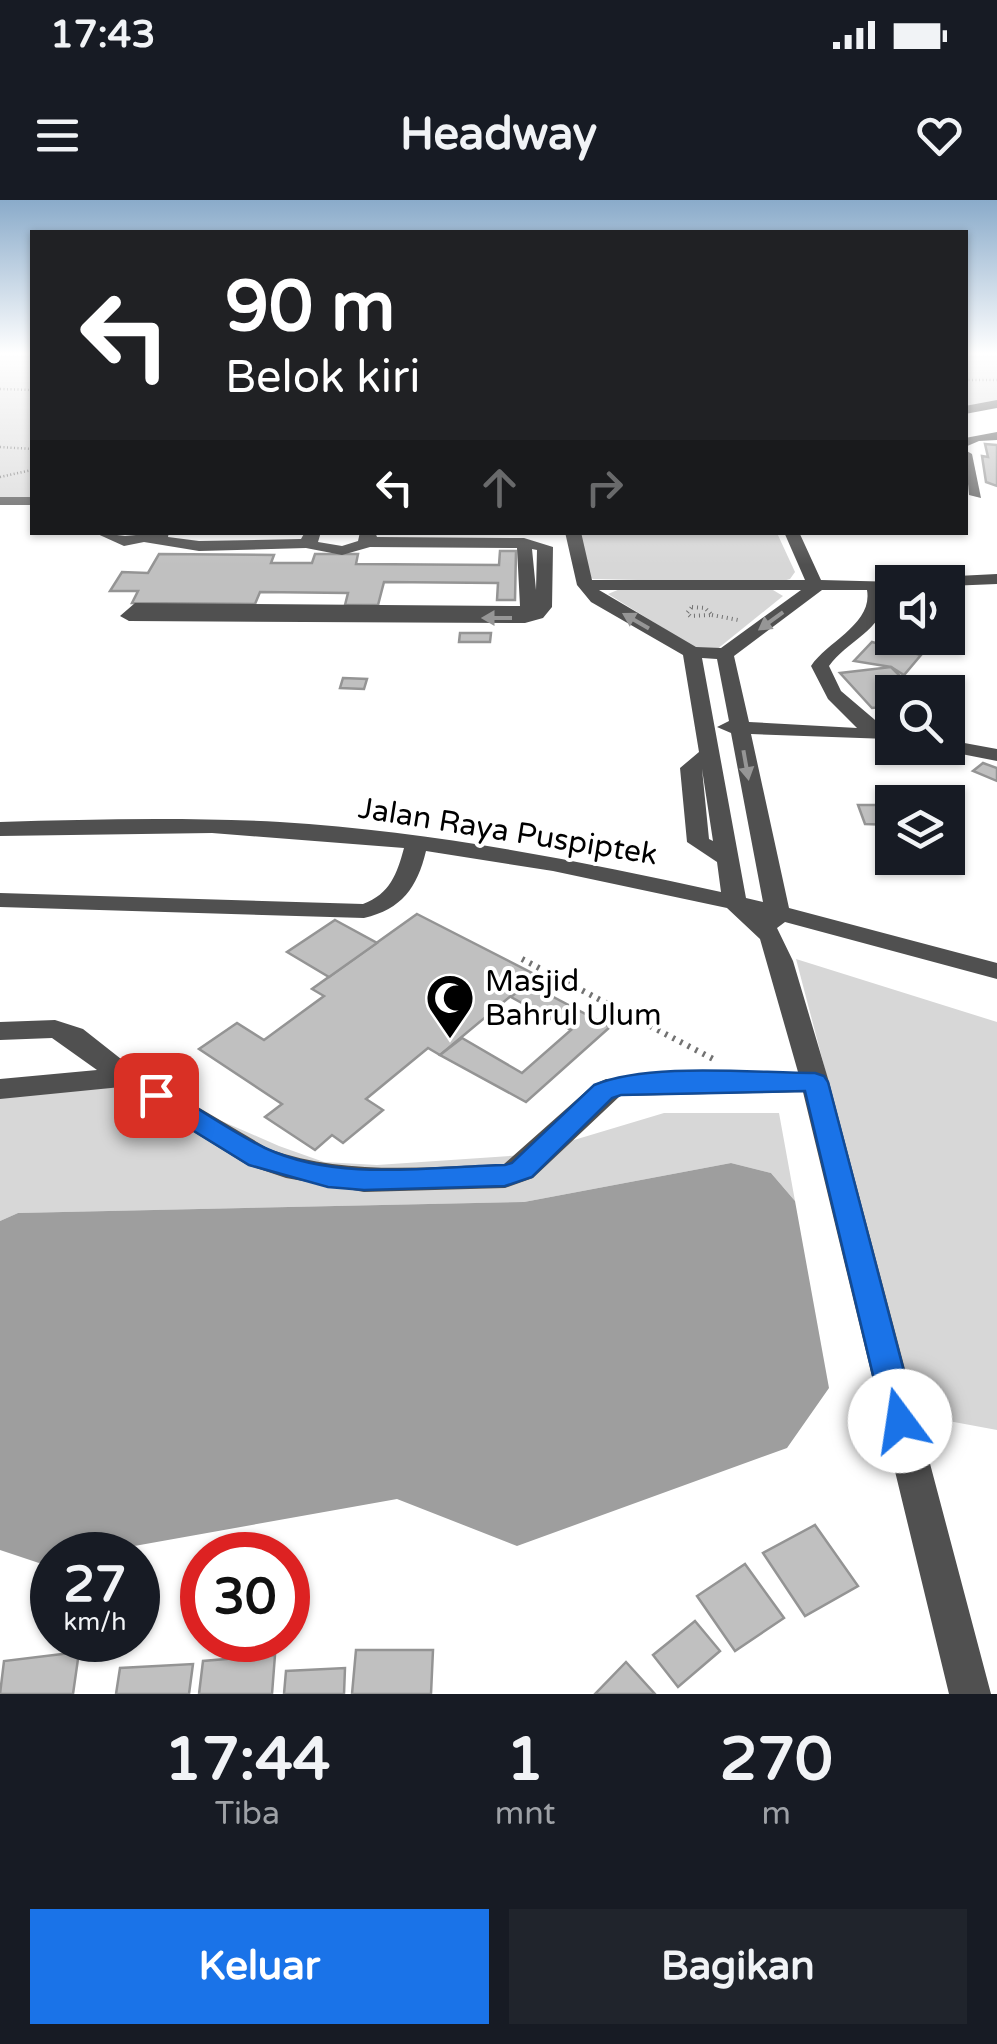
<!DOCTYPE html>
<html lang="id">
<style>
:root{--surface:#171b24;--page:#20242c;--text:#f1f3f6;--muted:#9ea1a6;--accent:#1a73e8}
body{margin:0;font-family:"Varela Round",sans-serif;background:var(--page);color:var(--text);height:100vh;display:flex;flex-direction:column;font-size:38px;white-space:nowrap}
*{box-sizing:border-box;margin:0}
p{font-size:32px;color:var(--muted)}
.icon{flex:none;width:55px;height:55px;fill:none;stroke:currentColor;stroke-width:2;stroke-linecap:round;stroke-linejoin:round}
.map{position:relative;height:1494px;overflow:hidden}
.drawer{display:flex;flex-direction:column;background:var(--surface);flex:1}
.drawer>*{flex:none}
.banner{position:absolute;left:30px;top:30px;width:938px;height:305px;border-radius:0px;box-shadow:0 2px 8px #0004;background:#202124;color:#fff;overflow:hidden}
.fabs{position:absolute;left:875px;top:365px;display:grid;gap:20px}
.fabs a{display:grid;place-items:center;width:90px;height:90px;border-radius:0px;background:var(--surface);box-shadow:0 2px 8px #0004;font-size:50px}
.speed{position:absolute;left:30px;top:1332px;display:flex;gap:20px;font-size:50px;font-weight:700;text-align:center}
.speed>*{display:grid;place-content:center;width:130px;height:130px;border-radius:50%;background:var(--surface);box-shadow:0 2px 8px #0004;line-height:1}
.speed small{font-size:25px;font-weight:400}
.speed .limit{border:15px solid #d22;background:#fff;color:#111}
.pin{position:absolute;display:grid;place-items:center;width:85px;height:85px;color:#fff;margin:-42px;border-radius:20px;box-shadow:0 5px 15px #0006}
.me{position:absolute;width:110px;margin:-55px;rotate:346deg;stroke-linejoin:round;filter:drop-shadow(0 0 8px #0008)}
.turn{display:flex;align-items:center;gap:35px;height:210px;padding:0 30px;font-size:45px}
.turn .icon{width:130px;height:130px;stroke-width:2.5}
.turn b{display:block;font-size:70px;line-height:85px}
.lanes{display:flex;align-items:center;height:95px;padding:0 30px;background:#0003;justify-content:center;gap:50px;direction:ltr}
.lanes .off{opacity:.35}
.eta{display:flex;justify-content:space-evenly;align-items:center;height:170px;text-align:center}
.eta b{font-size:60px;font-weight:700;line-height:70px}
.action{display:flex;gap:20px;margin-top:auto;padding:20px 30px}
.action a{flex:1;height:115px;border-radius:0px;background:var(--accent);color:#fff;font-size:40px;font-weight:700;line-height:115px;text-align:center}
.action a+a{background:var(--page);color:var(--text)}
.status{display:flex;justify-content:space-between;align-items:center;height:70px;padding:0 50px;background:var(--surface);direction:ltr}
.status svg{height:28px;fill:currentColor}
header{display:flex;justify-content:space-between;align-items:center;height:130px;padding:0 30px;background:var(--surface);font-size:45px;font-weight:700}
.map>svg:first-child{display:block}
.green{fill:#d7d7d7}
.water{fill:#9e9e9e}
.building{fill:#c0c0c0;stroke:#949494;stroke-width:2.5}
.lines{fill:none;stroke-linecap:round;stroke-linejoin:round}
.path-far2{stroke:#727272;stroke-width:2.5;stroke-dasharray:1 2.5;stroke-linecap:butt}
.path-far1{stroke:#727272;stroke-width:4;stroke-dasharray:1 4;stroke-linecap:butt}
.path{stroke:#727272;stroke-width:6;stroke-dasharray:2.5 6;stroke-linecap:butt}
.minor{fill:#505050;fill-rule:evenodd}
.oneway{fill:#969696}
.route{fill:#1a73e8;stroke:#114b97;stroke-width:2.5}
.labels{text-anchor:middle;stroke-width:8;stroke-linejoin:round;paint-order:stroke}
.street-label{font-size:30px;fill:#000;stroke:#fff}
.poi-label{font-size:30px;fill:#000;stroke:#fff;text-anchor:start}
</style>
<div class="status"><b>17:43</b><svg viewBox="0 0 49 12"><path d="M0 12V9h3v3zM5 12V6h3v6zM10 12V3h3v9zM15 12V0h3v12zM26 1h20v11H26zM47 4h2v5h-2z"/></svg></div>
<header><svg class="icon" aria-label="menu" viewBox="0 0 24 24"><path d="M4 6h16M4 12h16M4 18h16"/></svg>Headway<svg class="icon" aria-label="heart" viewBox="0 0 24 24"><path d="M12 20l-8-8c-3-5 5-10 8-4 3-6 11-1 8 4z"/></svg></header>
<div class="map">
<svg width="997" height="1494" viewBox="0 0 997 1494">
<rect width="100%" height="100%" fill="#fff"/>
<g class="green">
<rect x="0" y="155" width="32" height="146"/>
<path d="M 965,155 L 997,155 L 997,207 L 965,212 Z"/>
<path d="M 581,333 L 777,333 L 795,372 L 790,379 L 776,383 L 593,379 L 585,374 Z"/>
<path d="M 620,389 L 773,390 L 783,396 L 716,450 L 697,449 L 608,394 Z"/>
<path d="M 796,759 L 997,822 L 997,1230 L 900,1212 L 844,942 Z"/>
<path d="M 116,875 L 279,946 L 324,962 L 377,965 L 524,955 L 664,913 L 779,913 L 795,1001 L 771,973 L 731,963 L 524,1002 L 18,1013 L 0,1021 L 0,886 Z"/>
</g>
<path class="water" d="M 731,963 L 771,973 L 795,1001 L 829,1188 L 787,1248 L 517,1346 L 397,1299 L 84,1355 L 52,1355 L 52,1361 L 39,1363 L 0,1350 L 0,1021 L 18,1013 L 524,1002 Z"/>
<g class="building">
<path d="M 985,244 L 997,245 L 997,286 L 986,282 L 982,256 L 988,257 Z"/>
<path d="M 500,351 L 516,351 L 515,400 L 497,400 L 498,383 L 384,382 L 378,405 L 345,405 L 348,393 L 260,392 L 255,404 L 132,403 L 138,391 L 110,391 L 122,372 L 148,373 L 159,354 L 274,355 L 271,363 L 312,363 L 315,354 L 358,354 L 356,364 L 499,365 Z"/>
<path d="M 460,433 L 491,433 L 490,442 L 459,442 Z"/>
<path d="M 872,442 L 921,455 L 904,475 L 891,467 L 854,461 Z"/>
<path d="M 891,467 L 916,492 L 892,492 L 892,506 L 872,508 L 840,473 Z"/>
<path d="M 343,478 L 367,479 L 364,489 L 340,488 Z"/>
<path d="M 983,563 L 997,568 L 997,581 L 973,571 Z"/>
<path d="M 858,605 L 891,605 L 892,625 L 865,624 Z"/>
<path d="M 417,714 L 536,775 L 440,855 L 428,848 L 366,899 L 383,910 L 343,943 L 332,935 L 315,950 L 265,917 L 282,904 L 199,849 L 237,823 L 264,840 L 324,796 L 312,789 Z"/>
<path d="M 335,720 L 377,743 L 329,777 L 287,752 Z"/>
<path d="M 527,783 L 610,827 L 526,902 L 440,855 L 462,838 L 522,873 L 571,830 L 511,797 Z"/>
<path d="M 815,1325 L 858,1386 L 805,1416 L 763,1353 Z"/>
<path d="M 745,1364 L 784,1418 L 735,1451 L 697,1396 Z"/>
<path d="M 695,1421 L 720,1451 L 678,1487 L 653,1455 Z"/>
<path d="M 356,1450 L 433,1450 L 431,1494 L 352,1494 Z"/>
<path d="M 79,1452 L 73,1494 L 0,1494 L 4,1461 Z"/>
<path d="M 275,1455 L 272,1494 L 199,1494 L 203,1461 Z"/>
<path d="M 626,1462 L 655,1494 L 595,1494 Z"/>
<path d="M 193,1464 L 189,1494 L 116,1494 L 120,1468 Z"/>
<path d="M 345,1468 L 344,1494 L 284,1494 L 286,1471 Z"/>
</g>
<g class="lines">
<g class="path-far2">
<path d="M 965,180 L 997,180"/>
<path d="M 0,189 L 32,190"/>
<path d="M 0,247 L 32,249"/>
<path d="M 0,277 L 32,270"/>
</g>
<g class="path-far1">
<path d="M 692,407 L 705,408 L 712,415 L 690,416 L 687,413 Z"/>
<path d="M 712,415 L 738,420"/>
</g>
<path class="path" d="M 522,759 L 717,861"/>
<g class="minor">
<path d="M 997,200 L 997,208 L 965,214 L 965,206 Z"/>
<path d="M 997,232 L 997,240 L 979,241 L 965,247 L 965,238 Z"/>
<path d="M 965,250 L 972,254 L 981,298 L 969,295 Z"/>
<rect x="0" y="297" width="32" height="8"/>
<path d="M 93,332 L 125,336 L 169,332 L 168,337 L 199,341 L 301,339 L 305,332 L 321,332 L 318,342 L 342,346 L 358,341 L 360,332 L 375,332 L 377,337 L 524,338 L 553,347 L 552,407 L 543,418 L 525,423 L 129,421 L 120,416 L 135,403 L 520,406 L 517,348 L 370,347 L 342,355 L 306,348 L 199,351 L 144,342 L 124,346 ZM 532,349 L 537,350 L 536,390 Z"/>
<path d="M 565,332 L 581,332 L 592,380 L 805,380 L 784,332 L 799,332 L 821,380 L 899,382 L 892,382 L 892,390 L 884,390 C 891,427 847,440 829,466 L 841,491 L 888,531 L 888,539 L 751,534 L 789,708 L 997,763 L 997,779 L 785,722 L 777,728 L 793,761 L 829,882 L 991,1494 L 949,1494 L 803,892 L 620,896 L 533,978 L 505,988 L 364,992 L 286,978 L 247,965 L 121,887 L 0,899 L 0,879 L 97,870 L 52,838 L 0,840 L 0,822 L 55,820 L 83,829 L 135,870 L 269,949 C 344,976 425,967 504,964 L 593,885 L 606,879 L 798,872 L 760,739 L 727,708 L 553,671 L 426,651 C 417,688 402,709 364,718 L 0,707 L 0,693 L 363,704 C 390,694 397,674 404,648 L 212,633 L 0,636 L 0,622 C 93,619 187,617 280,622 C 429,631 576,660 721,692 L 717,662 L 687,642 L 680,568 L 699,552 L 683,455 L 591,402 L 577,385 ZM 599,390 L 801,390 L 721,448 L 696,447 ZM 822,390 L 867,390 C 873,424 828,441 811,466 L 828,499 L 857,528 L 749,522 L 734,456 ZM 702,458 L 717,459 L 729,521 L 717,527 L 731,533 L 763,702 L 746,698 ZM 702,569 L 713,641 L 709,639 Z"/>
<path d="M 997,374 L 997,384 L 948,386 L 948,382 L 929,382 L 937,377 Z"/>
<path d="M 948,540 L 997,549 L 997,561 L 941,550 L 939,548 L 948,548 Z"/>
</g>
</g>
<defs><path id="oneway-solid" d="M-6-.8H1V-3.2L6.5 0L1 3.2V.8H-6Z" transform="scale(2.5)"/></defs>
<g class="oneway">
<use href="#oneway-solid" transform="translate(497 418) rotate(180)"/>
<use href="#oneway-solid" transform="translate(636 421) rotate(-150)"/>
<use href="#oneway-solid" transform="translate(771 421) rotate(144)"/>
<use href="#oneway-solid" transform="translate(746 565) rotate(80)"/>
</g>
<linearGradient id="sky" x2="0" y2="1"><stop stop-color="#8aabca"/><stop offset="0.42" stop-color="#fff"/><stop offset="1" stop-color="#fff" stop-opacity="0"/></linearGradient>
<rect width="997" height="365" fill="url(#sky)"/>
<path class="route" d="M 815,873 L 824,876 L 828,882 L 917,1221 L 912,1231 L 900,1236 L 889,1231 L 884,1221 L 805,891 L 621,895 L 612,898 L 532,977 L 505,986 L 364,990 L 328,987 L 249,965 L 147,902 L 143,895 L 147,888 L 165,888 C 198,908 231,932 265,948 C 338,982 428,967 505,965 L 512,963 L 594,885 C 650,862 753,873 815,873 Z"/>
<defs>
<g id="mosque-pin" transform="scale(2.5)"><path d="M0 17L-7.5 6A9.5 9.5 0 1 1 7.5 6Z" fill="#000" stroke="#fff"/><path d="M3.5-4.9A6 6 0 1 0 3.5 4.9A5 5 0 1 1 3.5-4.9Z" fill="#fff"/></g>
</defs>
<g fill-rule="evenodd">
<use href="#mosque-pin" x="450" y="798"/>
</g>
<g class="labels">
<g class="street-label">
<text transform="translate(508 631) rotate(9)" y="10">Jalan Raya Puspiptek</text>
</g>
<g class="poi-label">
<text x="485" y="791">Masjid<tspan x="485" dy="34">Bahrul Ulum</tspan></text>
</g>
</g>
</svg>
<div class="fabs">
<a><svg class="icon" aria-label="sound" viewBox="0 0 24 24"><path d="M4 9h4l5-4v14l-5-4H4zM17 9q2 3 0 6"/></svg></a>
<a><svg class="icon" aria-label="search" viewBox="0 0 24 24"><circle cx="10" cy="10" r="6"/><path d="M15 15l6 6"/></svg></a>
<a><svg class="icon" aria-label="layers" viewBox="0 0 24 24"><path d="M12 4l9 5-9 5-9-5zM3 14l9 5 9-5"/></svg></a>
</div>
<div class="speed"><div>27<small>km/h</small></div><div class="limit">30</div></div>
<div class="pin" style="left:156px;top:895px;background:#d93025"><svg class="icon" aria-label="arrive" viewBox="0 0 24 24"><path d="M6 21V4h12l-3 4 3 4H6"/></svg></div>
<svg class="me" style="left:900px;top:1221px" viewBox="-20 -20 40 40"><circle r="19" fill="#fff"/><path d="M0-13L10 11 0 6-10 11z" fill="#1a73e8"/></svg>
<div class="banner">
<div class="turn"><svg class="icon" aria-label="left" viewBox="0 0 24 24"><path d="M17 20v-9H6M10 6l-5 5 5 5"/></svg><div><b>90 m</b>Belok kiri</div></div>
<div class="lanes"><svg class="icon" aria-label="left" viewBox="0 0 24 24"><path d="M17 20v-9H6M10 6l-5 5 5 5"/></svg><svg class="icon off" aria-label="ahead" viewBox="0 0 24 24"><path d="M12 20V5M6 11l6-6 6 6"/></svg><svg class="icon off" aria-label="right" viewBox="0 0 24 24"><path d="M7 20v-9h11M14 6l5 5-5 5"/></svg></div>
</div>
</div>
<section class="drawer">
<div class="eta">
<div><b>17:44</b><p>Tiba</p></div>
<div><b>1</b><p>mnt</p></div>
<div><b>270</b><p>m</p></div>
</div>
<div class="action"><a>Keluar</a><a>Bagikan</a></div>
</section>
